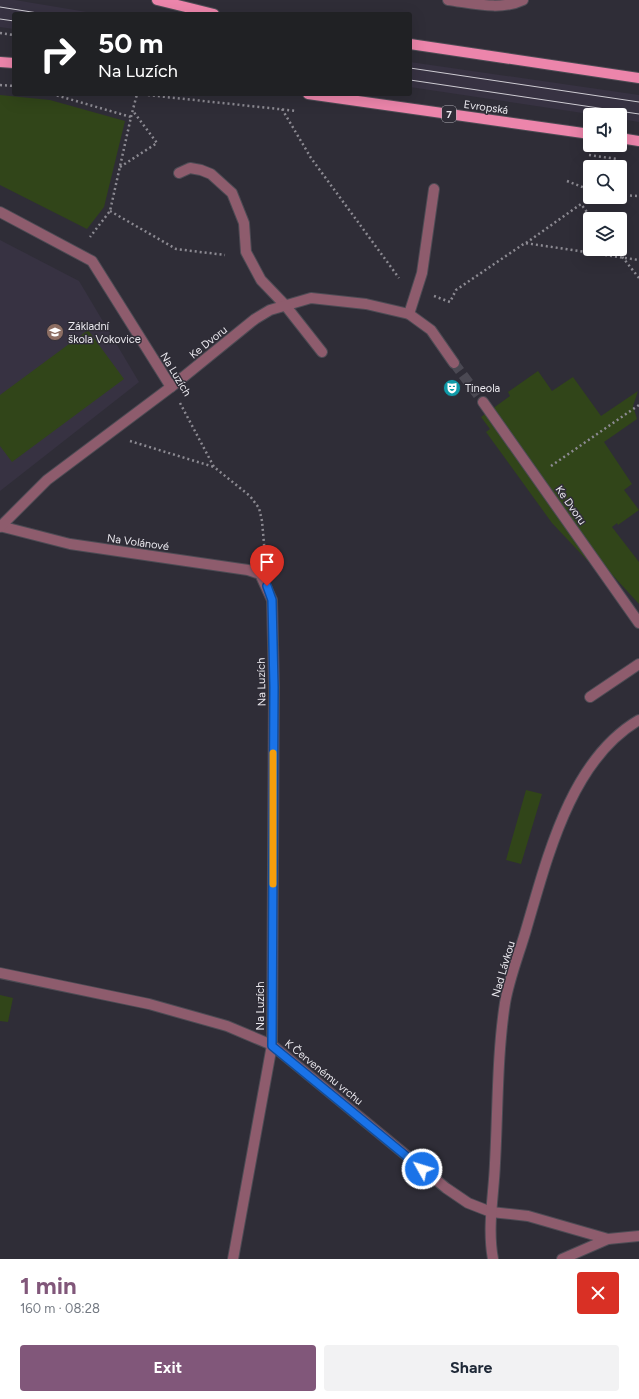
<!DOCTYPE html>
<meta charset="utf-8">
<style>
:root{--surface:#fff;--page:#f2f2f3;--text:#1f2937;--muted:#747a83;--accent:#81577a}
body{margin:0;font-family:Figtree,sans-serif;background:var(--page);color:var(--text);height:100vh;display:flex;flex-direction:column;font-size:15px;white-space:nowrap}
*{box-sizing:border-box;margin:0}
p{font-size:13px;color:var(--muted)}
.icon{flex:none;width:22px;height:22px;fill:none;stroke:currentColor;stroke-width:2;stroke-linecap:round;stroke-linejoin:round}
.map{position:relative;height:1259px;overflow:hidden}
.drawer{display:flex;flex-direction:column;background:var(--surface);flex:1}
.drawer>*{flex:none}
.banner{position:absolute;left:12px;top:12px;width:400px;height:84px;border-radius:4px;box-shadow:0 4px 16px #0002;background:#202124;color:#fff;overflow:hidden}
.buttons{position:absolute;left:583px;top:108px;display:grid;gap:8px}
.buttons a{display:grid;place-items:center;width:44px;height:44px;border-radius:4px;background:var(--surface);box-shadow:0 4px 16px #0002;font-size:20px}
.pin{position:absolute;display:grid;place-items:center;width:34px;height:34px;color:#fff;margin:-41px -17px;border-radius:50% 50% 50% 0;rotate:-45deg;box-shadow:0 0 4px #0007}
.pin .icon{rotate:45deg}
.me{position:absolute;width:44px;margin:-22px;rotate:309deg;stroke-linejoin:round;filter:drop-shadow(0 0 3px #0008)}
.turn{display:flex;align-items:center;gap:14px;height:84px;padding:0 20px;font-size:18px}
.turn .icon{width:52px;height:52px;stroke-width:2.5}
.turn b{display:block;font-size:28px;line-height:34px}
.round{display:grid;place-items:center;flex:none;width:42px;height:42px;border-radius:4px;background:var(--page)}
.headline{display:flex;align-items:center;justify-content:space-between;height:68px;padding:0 20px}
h1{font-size:24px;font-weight:700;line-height:30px;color:var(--accent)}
.button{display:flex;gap:8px;margin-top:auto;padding:8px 20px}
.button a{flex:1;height:46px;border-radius:4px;background:var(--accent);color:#fff;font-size:16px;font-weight:700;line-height:46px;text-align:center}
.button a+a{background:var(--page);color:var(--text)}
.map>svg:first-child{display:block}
.built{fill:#373242}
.green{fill:#314519}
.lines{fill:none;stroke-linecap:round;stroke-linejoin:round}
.minor-tunnel{stroke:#4b4953;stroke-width:10;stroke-dasharray:10 5;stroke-linecap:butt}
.minor-casing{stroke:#4d4b54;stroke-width:12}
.major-casing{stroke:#4d4b54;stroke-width:12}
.path{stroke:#8c8a92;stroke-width:2.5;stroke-dasharray:2 3;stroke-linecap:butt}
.minor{stroke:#8e5c6d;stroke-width:10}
.major{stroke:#ec85ab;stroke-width:10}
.tram{stroke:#ceccd3;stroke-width:1}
.route-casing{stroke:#114b97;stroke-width:10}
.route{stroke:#1a73e8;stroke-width:7}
.slow{stroke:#f59e0b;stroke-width:7}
.labels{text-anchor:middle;stroke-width:3;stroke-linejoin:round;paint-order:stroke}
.shield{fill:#2f2d37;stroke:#b3b1b8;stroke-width:1}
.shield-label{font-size:10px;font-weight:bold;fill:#ebe9ef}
.street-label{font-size:11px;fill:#ebe9ef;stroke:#2f2d37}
.poi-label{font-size:11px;fill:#ebe9ef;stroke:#2f2d37;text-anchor:start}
</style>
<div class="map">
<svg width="639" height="1259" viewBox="0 0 639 1259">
<rect width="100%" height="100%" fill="#2f2d37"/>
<g class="built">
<path d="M 0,0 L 15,0 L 99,14 L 14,14 L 14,29 L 0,27 Z"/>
<path d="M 410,62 L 639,95 L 639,122 L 620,119 L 620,115 L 596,115 L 410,87 Z"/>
<path d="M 0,240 L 79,281 L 139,382 L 0,491 Z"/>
</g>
<g class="green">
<path d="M 0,95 L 50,100 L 125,121 L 104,207 L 87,229 L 0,185 Z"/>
<path d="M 88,330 L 124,379 L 12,462 L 0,446 L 0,395 Z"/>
<path d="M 538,371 L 552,391 L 573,377 L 601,416 L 638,391 L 633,406 L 637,419 L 604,442 L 632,484 L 624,490 L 639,510 L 618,525 L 617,523 L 612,527 L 639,562 L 639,604 L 607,569 L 600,574 L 552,523 L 486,432 L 490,429 L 481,417 L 510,396 L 508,392 Z"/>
<path d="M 526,790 L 542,794 L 521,864 L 506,860 Z"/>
<path d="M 0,995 L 13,998 L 8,1022 L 0,1021 Z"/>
</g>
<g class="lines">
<path class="minor-tunnel" d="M 454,363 L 483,402"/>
<g class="minor-casing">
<g id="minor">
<path d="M 448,0 C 472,3 500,11 523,0"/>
<path d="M 179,173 L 190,168 L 201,170 L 211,174 L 232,193 L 244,223 L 246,252 L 261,280 L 285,305 L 322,352"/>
<path d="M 0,212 L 92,261 L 171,387"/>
<path d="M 409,314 L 422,273 L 434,189"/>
<path d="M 483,402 L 639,623"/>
<path d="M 0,526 L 70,544 L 248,570 L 260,574 L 272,600 L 274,687 L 272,1045 L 233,1259"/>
<path d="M 0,527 L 47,480 L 171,387 L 255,319 L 270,310 L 311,298 L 366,304 L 409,314 L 431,330 L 454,363"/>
<path d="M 590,697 L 639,664"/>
<path d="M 0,973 L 149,1004 L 227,1026 L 272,1045 L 446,1188 L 468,1203 L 491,1212 L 528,1216 L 608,1239"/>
<path d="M 493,1259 C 487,1227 494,1194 495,1163 C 498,1109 497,1055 505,1003 C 509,979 519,954 526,930 C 547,859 570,760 639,720"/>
<path d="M 562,1259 L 608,1239 L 639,1236"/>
</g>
</g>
<g class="major-casing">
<g id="major">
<path d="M 157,0 L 214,14"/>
<path d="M 410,44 L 639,78"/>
<path d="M 0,62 L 14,63"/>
<path d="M 308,94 L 590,134"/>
<path d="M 620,138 L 639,141"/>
</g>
</g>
<g class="path">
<path d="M 0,33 L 14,35"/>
<path d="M 0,85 L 14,86"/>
<path d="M 52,94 L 131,117 L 110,211 L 90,237"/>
<path d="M 138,94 L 297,111"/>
<path d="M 282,109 L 311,158 L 399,278"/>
<path d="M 131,117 L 137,94"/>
<path d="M 589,155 L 617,159"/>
<path d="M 120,167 L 157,143 L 133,111"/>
<path d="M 567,181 L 590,190"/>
<path d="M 620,195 L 639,196"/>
<path d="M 110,211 L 176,249 L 225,255"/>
<path d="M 526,243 L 581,204 L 592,219"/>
<path d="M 616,249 L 639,278"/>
<path d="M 434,296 L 450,302 L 456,290 L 525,243 L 639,260"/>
<path d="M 180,403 L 214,467 L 250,496 L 259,508 L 262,521 L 265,555"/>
<path d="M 130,441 L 214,467"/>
<path d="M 551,466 L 639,405"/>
</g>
<use href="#minor" class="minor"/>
<use href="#major" class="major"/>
<g class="tram">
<path d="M 0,7 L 44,14"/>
<path d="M 0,19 L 14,21"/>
<path d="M 410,68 L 639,102"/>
<path d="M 410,80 L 639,114"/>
</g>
</g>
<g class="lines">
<g class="route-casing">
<path id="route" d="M 267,586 L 272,600 L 274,687 L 272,1046 L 422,1169"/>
</g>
<use href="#route" class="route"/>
<path class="slow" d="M 273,884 L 273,753"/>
</g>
<defs>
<g id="school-disc" transform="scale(0.9)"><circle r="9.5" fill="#8d6e63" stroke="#2f2d37"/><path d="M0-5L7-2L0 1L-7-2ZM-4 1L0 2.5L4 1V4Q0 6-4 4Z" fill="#fff"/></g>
<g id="theatre-disc" transform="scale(0.9)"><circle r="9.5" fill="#0f9aa8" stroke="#2f2d37"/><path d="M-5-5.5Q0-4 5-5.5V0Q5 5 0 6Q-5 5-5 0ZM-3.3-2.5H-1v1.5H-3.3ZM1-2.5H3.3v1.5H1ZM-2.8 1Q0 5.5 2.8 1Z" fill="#fff"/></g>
</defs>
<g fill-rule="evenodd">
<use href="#school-disc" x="55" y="332"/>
<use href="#theatre-disc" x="452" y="388"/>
</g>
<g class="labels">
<rect class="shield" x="442" y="106" width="14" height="16" rx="3"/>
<g class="shield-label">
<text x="449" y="118">7</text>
</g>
<g class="street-label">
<text transform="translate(486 107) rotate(8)" y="4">Evropská</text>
<text transform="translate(208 342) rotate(-39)" y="4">Ke Dvoru</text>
<text transform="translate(176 374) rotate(59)" y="4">Na Luzích</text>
<text transform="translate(571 505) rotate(55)" y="4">Ke Dvoru</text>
<text transform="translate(138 542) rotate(8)" y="4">Na Volánové</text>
<text transform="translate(261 682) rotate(-91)" y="4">Na Luzích</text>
<text transform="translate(503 969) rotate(-74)" y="4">Nad Lávkou</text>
<text transform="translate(260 1006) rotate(-90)" y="4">Na Luzích</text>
<text transform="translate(324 1072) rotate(39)" y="4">K Červenému vrchu</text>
</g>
<g class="poi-label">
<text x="68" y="330">Základní<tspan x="68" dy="13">škola Vokovice</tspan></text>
<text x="465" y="392">Tineola</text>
</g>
</g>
</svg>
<div class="buttons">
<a><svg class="icon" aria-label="sound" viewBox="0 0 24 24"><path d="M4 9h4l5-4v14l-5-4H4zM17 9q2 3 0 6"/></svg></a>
<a><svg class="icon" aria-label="search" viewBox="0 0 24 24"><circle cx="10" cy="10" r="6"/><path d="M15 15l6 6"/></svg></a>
<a><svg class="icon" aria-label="layers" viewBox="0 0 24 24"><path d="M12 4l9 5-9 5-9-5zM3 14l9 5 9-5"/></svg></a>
</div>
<div class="pin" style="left:267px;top:586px;background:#d93025"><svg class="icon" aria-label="arrive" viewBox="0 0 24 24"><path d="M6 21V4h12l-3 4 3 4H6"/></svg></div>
<svg class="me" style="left:422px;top:1169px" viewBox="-20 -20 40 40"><circle r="17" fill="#1a73e8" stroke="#fff" stroke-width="3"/><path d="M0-11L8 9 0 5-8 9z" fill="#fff"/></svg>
<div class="banner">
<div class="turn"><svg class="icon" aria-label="right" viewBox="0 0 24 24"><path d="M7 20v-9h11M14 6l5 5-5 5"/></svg><div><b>50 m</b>Na Luzích</div></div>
</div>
</div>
<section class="drawer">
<div class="headline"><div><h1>1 min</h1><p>160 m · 08:28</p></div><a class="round" style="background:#d93025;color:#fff"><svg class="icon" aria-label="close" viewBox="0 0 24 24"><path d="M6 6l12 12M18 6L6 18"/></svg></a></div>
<div class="button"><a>Exit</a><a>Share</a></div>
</section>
